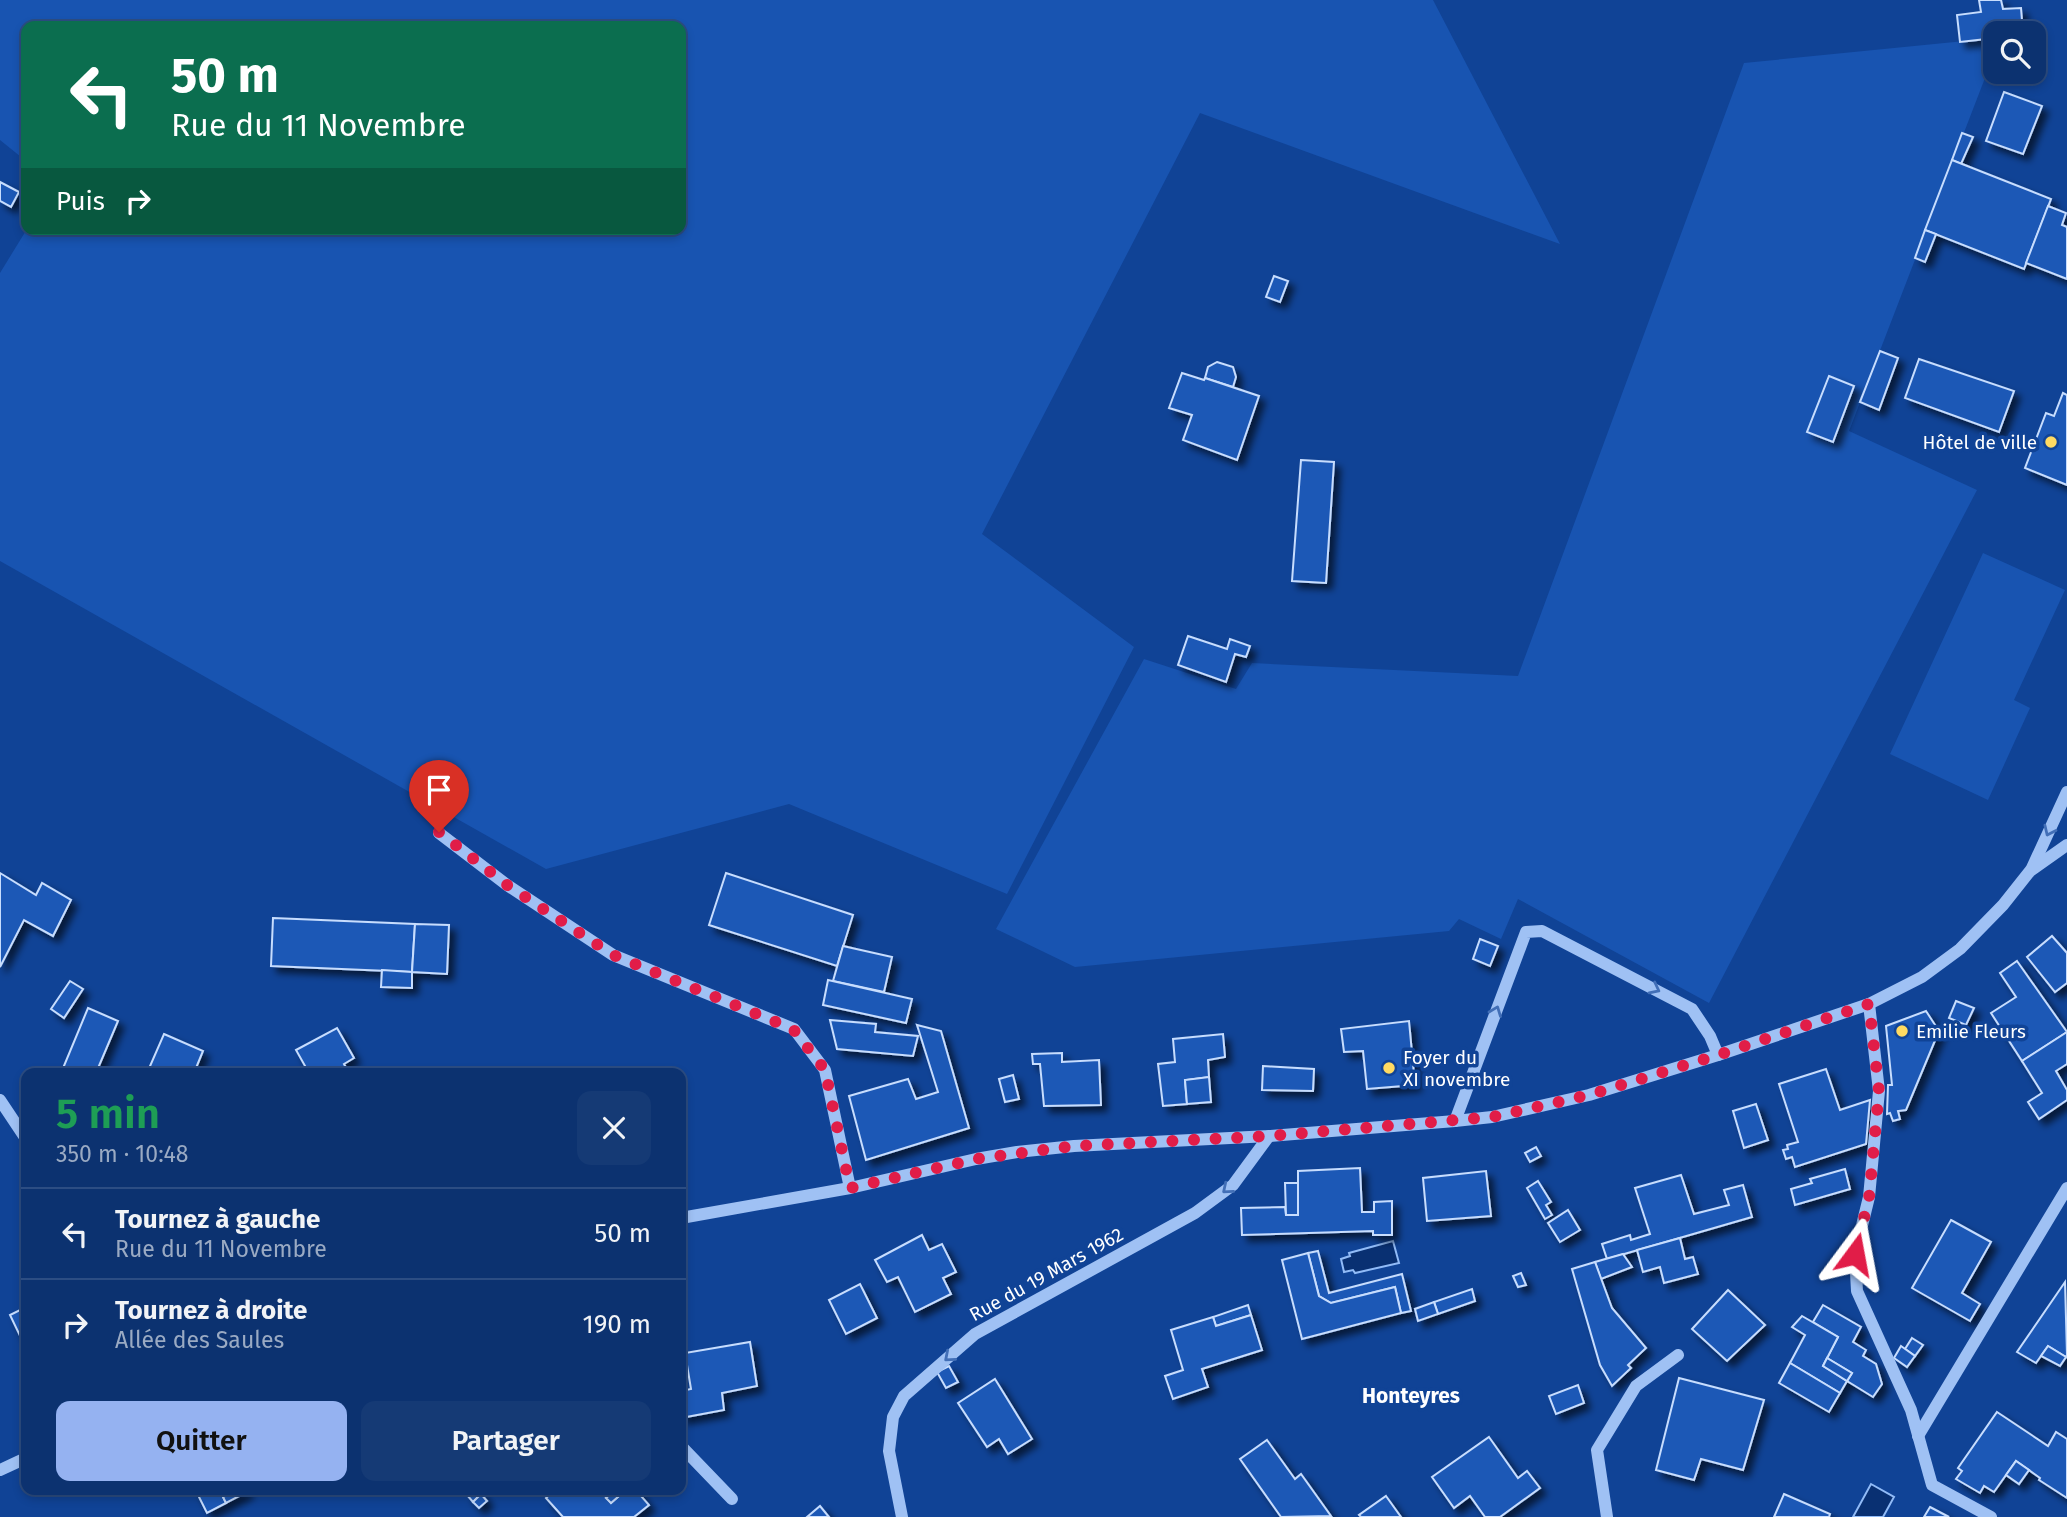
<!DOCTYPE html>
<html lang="fr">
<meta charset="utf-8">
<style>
:root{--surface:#0c3270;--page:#153a75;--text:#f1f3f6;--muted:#9aaac3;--line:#2c4d83;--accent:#95b2f1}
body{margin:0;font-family:"Fira Sans",sans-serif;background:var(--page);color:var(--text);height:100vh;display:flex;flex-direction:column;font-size:26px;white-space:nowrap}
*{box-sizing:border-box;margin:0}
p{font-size:23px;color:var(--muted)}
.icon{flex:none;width:38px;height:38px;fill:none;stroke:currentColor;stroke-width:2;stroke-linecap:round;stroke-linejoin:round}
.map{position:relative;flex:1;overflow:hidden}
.side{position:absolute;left:21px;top:1068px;width:665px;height:427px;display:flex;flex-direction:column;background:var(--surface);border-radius:14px;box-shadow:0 4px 10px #0003,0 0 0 2px var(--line)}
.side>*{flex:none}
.top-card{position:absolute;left:21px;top:21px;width:665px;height:214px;border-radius:14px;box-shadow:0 4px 10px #0003,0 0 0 2px var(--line);background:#0b6e4f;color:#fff;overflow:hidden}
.controls{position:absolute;left:1983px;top:21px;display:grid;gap:14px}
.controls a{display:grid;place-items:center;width:63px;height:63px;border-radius:14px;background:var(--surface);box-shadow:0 4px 10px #0003,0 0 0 2px var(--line);font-size:35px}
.pin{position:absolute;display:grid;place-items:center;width:60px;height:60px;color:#fff;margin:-72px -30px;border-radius:50% 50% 50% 0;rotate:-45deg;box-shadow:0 0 7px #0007}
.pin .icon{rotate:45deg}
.me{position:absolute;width:77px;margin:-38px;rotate:13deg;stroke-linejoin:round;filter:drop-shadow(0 0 5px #0008)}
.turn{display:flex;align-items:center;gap:24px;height:147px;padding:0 35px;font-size:32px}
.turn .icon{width:91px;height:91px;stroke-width:2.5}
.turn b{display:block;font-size:49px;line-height:60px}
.then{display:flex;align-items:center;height:66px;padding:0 35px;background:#0003;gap:14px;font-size:26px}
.round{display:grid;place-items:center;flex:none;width:74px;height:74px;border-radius:14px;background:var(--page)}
.overview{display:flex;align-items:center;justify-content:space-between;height:119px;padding:0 35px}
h1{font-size:42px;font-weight:600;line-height:52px;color:#1e9e55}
.cta{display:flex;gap:14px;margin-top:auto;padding:14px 35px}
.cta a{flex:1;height:80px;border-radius:14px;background:var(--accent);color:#111;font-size:28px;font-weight:600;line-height:80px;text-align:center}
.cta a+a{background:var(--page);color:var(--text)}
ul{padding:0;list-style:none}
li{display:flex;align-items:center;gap:21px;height:91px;padding:0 35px;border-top:2px solid var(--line)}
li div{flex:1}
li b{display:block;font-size:26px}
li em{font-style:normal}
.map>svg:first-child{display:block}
.green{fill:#1854b1}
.water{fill:#093072;stroke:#91bbf7;stroke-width:2}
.building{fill:#1e59b6;stroke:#c7ddfe;stroke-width:2;filter:url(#shadow)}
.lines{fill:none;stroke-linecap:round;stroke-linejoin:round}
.minor{stroke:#9fc1f4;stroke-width:12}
.oneway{stroke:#426fb7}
.route{stroke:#e11d48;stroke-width:12;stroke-dasharray:0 21.6}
.poi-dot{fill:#ffda62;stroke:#104396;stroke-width:2.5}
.labels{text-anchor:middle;stroke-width:7;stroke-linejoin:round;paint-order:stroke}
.poi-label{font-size:19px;fill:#fff;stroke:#104396;text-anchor:start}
.street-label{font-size:19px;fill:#fff;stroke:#104396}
.neighbourhood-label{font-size:21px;font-weight:bold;fill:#fff;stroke:#104396}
</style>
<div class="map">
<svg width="2067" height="1517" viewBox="0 0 2067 1517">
<defs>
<filter id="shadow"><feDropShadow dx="6" dy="6" stdDeviation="3.5" flood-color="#0009"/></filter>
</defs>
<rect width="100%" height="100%" fill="#104396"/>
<g class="green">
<path d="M 0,0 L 1433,0 L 1560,244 L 1200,113 L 982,534 L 1134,647 L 1007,894 L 789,804 L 546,869 L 0,561 L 0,273 L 27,229 L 681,229 L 681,26 L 26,26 L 26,161 L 0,140 Z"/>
<path d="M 1995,38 L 1995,52 L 1849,431 L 1977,490 L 1709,1003 L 1518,899 L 1501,939 L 1459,919 L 1449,931 L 1075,967 L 996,929 L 1144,659 L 1236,689 L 1252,663 L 1518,676 L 1744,63 Z"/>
<path d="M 1983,553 L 2065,590 L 2014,700 L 2030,708 L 1988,800 L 1890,754 Z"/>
</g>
<g class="water">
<path d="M 1393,1241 L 1399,1263 L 1355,1273 L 1353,1270 L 1344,1272 L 1341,1259 L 1350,1256 L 1349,1253 Z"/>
<path d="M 1871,1484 L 1894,1497 L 1883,1517 L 1853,1517 Z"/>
</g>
<g class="building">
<path d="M 1979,0 L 2001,0 L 2003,9 L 2021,8 L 2023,33 L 1995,33 L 1995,38 L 1960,42 L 1957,15 L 1981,12 Z"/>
<path d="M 2004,92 L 2042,106 L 2023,154 L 1986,141 Z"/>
<path d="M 1962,133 L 1973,137 L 1961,164 L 1952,160 Z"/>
<path d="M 1952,160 L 2051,199 L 2024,269 L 1925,230 Z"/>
<path d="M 0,182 L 19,192 L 11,207 L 0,201 Z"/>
<path d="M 2048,206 L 2066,213 L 2062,225 L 2067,227 L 2067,279 L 2026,263 Z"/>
<path d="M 1925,230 L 1936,234 L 1925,262 L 1915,258 Z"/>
<path d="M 1274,276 L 1288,281 L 1280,302 L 1266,297 Z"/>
<path d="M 1880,351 L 1898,358 L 1879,410 L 1860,402 Z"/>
<path d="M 1919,359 L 2014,391 L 1999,432 L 1905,398 Z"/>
<path d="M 1217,362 L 1233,367 L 1236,377 L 1233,387 L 1205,378 L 1208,367 Z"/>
<path d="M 1182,373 L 1204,380 L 1205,378 L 1259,396 L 1237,460 L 1183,440 L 1192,415 L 1169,408 Z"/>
<path d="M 1829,376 L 1854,386 L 1833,442 L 1807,432 Z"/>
<path d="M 2063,393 L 2067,395 L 2067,485 L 2025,468 L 2046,413 L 2054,416 Z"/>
<path d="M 1301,460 L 1334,462 L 1326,583 L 1292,581 Z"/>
<path d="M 1188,636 L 1227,649 L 1230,639 L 1250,646 L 1246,657 L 1235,654 L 1226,682 L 1178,665 Z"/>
<path d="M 0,873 L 36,895 L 42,883 L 71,900 L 53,936 L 24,920 L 0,967 Z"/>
<path d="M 726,873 L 853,915 L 837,966 L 709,925 Z"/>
<path d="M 273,918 L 415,924 L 412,972 L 271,966 Z"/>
<path d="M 415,924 L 449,925 L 447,974 L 412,972 Z"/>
<path d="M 2052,936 L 2067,953 L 2067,983 L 2055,992 L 2027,957 Z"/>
<path d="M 1480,939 L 1498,946 L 1490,966 L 1473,959 Z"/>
<path d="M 843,946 L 892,957 L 884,992 L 833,981 Z"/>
<path d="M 2017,961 L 2067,1032 L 2022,1061 L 1991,1013 L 2016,997 L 2000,973 Z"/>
<path d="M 382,970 L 412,972 L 412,988 L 381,987 Z"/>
<path d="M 828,980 L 912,999 L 906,1023 L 823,1005 Z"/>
<path d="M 70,981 L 83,989 L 64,1018 L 51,1009 Z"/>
<path d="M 1956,1001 L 1974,1008 L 1966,1025 L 1949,1018 Z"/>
<path d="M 88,1008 L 118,1021 L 96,1073 L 61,1073 Z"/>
<path d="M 1926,1011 L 1939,1031 L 1906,1110 L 1898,1111 L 1900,1119 L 1893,1121 L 1890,1113 L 1887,1114 L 1888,1085 L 1892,1085 L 1886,1026 Z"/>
<path d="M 830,1020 L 876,1024 L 875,1032 L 918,1036 L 913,1056 L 837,1049 Z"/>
<path d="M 1409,1021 L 1415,1085 L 1367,1089 L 1363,1051 L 1344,1052 L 1341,1029 Z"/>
<path d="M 917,1025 L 941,1031 L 969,1128 L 866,1160 L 849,1096 L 908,1079 L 916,1099 L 938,1092 Z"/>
<path d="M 337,1028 L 354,1058 L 344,1064 L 349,1073 L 309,1073 L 296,1050 Z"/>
<path d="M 2067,1032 L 2067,1064 L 2056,1071 L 2067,1090 L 2067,1100 L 2039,1119 L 2028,1102 L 2042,1093 L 2022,1061 Z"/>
<path d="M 164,1034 L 203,1051 L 194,1073 L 147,1073 Z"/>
<path d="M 1223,1034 L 1225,1057 L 1208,1060 L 1209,1077 L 1185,1080 L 1187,1104 L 1163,1106 L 1158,1064 L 1175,1062 L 1173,1039 Z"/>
<path d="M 1062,1053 L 1062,1062 L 1099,1060 L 1101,1105 L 1044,1106 L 1040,1064 L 1033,1064 L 1032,1054 Z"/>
<path d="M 1263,1066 L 1314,1069 L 1313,1091 L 1262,1090 Z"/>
<path d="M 1826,1069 L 1840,1110 L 1870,1100 L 1866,1144 L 1795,1167 L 1792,1157 L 1786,1159 L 1783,1150 L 1788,1149 L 1787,1145 L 1798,1142 L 1779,1084 Z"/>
<path d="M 1013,1075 L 1019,1099 L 1005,1102 L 999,1079 Z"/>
<path d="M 1209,1077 L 1211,1102 L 1187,1104 L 1185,1080 Z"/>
<path d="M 1756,1104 L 1768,1140 L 1744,1148 L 1733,1111 Z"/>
<path d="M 1536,1147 L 1541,1156 L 1530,1162 L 1525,1153 Z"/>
<path d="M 1360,1168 L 1362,1212 L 1374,1212 L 1374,1202 L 1392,1201 L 1392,1235 L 1373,1235 L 1373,1231 L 1242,1235 L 1241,1208 L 1285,1207 L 1286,1215 L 1298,1215 L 1298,1171 Z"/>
<path d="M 1845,1169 L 1850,1189 L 1795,1205 L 1791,1189 L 1812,1183 L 1810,1179 Z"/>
<path d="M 1486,1171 L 1491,1216 L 1427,1221 L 1423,1178 Z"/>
<path d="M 1681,1175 L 1694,1214 L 1729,1205 L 1724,1190 L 1743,1185 L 1752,1217 L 1607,1259 L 1602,1244 L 1630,1235 L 1631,1240 L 1650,1234 L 1635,1188 Z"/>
<path d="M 1538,1181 L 1551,1202 L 1546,1205 L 1552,1215 L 1545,1219 L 1527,1188 Z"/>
<path d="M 1285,1183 L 1298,1183 L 1298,1215 L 1286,1215 Z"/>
<path d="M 1568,1210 L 1580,1230 L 1560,1242 L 1548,1223 Z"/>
<path d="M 1951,1220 L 1991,1242 L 1962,1293 L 1980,1304 L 1970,1321 L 1912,1288 Z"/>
<path d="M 922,1235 L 929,1250 L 942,1244 L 956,1272 L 943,1278 L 951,1294 L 915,1312 L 898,1277 L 887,1282 L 875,1260 Z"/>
<path d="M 1680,1238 L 1685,1259 L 1693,1257 L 1698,1274 L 1664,1283 L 1660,1267 L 1643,1272 L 1637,1250 Z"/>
<path d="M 1318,1251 L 1329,1293 L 1402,1274 L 1411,1311 L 1401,1313 L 1395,1287 L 1331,1303 L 1319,1296 L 1308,1253 Z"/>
<path d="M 1308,1253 L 1319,1296 L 1331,1303 L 1395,1287 L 1401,1313 L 1302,1339 L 1282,1260 Z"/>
<path d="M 1623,1254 L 1632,1267 L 1601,1279 L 1595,1262 Z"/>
<path d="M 1595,1262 L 1612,1308 L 1646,1348 L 1628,1365 L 1631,1368 L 1612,1386 L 1600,1365 L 1572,1269 Z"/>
<path d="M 1521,1273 L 1526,1285 L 1518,1287 L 1513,1276 Z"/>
<path d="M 2065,1282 L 2067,1355 L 2066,1357 L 2048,1346 L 2036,1363 L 2017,1352 Z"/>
<path d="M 860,1284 L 877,1318 L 846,1334 L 829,1300 Z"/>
<path d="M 1472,1289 L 1475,1301 L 1438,1314 L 1434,1302 Z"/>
<path d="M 1728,1290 L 1765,1325 L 1727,1361 L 1692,1329 Z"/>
<path d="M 1434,1302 L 1438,1314 L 1418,1321 L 1415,1309 Z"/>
<path d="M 1248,1305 L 1251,1315 L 1216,1326 L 1213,1317 Z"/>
<path d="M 1823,1305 L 1861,1327 L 1853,1342 L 1866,1350 L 1863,1356 L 1876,1364 L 1882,1384 L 1873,1397 L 1847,1381 L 1852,1373 L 1827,1358 L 1838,1337 L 1813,1322 Z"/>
<path d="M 26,1307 L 26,1338 L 22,1340 L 10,1315 Z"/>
<path d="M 1251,1315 L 1262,1350 L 1202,1369 L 1208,1387 L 1173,1399 L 1165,1376 L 1183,1370 L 1171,1330 L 1213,1317 L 1216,1326 Z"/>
<path d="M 1802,1316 L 1838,1337 L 1823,1366 L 1847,1381 L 1840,1393 L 1790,1363 L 1805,1335 L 1792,1327 Z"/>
<path d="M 1912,1338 L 1923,1345 L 1915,1356 L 1905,1349 Z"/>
<path d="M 750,1342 L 757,1386 L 722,1393 L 724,1410 L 681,1418 L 681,1391 L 691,1389 L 685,1353 Z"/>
<path d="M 1901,1346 L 1915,1356 L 1907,1367 L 1894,1358 Z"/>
<path d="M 2048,1346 L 2066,1357 L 2060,1366 L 2041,1356 Z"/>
<path d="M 1827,1358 L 1852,1373 L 1847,1381 L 1823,1366 Z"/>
<path d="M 1790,1363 L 1840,1393 L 1829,1412 L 1779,1383 Z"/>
<path d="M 949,1366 L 958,1382 L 946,1388 L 937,1372 Z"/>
<path d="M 1679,1378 L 1764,1400 L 1743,1470 L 1701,1459 L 1694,1480 L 1656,1470 Z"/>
<path d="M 995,1379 L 1032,1439 L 1008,1454 L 999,1439 L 987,1447 L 958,1403 Z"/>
<path d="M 1578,1385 L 1584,1403 L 1556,1414 L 1549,1396 Z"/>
<path d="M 1997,1412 L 2048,1446 L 2056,1432 L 2067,1439 L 2067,1498 L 2039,1480 L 2040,1478 L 2016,1461 L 1994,1492 L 1984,1486 L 1980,1493 L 1956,1479 L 1962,1471 L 1958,1468 Z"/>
<path d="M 1489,1437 L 1518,1478 L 1527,1471 L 1540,1488 L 1500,1517 L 1485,1517 L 1470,1496 L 1454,1508 L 1432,1477 Z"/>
<path d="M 1267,1440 L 1295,1479 L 1301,1474 L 1331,1516 L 1281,1517 L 1240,1459 Z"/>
<path d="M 2016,1461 L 2029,1470 L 2019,1484 L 2006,1475 Z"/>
<path d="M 195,1489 L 239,1489 L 223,1497 L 226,1503 L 207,1513 Z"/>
<path d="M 239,1489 L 246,1489 L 247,1492 L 226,1503 L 223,1497 Z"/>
<path d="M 473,1489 L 481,1494 L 473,1502 L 467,1495 Z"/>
<path d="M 556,1489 L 599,1489 L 611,1503 L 627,1489 L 635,1489 L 649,1505 L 634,1517 L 563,1517 L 546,1498 Z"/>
<path d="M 617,1489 L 627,1489 L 611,1503 L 606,1498 Z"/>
<path d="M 481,1494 L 487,1501 L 479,1508 L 473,1502 Z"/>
<path d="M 1784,1494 L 1830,1514 L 1829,1517 L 1774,1517 Z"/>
<path d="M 1386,1496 L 1401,1517 L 1361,1517 L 1359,1515 Z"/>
<path d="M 820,1506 L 829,1517 L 807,1517 Z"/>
<path d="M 1930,1507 L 1949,1517 L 1924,1517 Z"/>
</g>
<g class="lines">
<g class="minor">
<path d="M 439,833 L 507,885 L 613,955 L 794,1029 L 825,1070 L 850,1188"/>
<path d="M 2032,868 L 2067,792"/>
<path d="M 1869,1004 L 1879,1091 L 1869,1197 L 1855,1254 L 1857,1291 L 1911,1410 L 1932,1485 L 1991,1517"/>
<path d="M 0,1100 L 26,1139"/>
<path d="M 1455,1121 L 1526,932 L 1542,931 L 1692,1009 L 1710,1036 L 1718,1055"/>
<path d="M 681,1218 L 850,1188 L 976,1159 L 1017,1152 L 1074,1146 L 1269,1136 L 1455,1121 L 1492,1117 L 1589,1095 L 1718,1055 L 1869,1004 L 1922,977 L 1960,949 L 2003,905 L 2030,871 L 2067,845"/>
<path d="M 1918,1436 L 2067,1188"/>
<path d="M 681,1446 L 732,1499"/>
<path d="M 0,1470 L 26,1458"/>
<path d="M 902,1517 L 889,1451 L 893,1417 L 904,1396 L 975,1334 L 1195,1213 L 1233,1185 L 1269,1136"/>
<path d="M 1607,1517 L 1597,1450 L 1636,1386 L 1678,1355"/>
</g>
</g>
<defs><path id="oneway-chevron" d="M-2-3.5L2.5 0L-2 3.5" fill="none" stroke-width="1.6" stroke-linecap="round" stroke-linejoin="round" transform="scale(1.75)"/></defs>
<g class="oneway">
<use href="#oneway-chevron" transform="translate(2049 831) rotate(115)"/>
<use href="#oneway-chevron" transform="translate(1655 989) rotate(27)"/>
<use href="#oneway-chevron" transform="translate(1496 1011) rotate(-69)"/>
<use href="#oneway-chevron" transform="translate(1227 1189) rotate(140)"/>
<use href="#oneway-chevron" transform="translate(949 1357) rotate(139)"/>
</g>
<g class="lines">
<path class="route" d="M 439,832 L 507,885 L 613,955 L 793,1029 L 825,1070 L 850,1188 L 976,1159 L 1074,1146 L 1269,1136 L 1492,1117 L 1589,1095 L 1718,1055 L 1869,1004 L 1879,1091 L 1869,1198 L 1855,1254"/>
</g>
<g class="poi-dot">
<circle cx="2051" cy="442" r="7"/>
<circle cx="1902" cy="1031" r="7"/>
<circle cx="1389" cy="1068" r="7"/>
</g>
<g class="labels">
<g class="poi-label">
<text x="2037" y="449" text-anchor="end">Hôtel de ville</text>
<text x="1916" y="1038">Emilie Fleurs</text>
<text x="1403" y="1064">Foyer du<tspan x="1403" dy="22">XI novembre</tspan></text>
</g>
<g class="street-label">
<text transform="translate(1046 1274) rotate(-29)" y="7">Rue du 19 Mars 1962</text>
</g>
<g class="neighbourhood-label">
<text x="1411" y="1403">Honteyres</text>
</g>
</g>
</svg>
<div class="controls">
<a><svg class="icon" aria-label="search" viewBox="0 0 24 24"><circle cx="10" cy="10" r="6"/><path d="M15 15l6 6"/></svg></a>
</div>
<div class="pin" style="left:439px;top:832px;background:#d93025"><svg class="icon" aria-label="arrive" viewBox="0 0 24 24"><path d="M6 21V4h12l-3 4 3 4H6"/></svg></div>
<svg class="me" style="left:1855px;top:1254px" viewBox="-20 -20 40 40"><path d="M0-17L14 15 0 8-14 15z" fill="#e11d48" stroke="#fff" stroke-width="4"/></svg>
<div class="top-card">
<div class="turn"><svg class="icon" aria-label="left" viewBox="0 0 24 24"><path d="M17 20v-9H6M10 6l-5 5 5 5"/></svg><div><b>50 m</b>Rue du 11 Novembre</div></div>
<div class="then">Puis<svg class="icon" aria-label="right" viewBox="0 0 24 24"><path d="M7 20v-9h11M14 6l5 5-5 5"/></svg></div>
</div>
<section class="side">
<div class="overview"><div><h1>5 min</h1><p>350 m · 10:48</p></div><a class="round"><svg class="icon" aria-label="close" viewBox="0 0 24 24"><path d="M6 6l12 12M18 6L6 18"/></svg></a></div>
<ul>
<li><svg class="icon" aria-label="left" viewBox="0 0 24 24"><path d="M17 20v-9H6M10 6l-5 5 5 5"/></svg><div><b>Tournez à gauche</b><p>Rue du 11 Novembre</p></div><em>50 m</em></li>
<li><svg class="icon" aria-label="right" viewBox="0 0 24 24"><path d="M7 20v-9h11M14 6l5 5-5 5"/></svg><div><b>Tournez à droite</b><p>Allée des Saules</p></div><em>190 m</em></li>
</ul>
<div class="cta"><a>Quitter</a><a>Partager</a></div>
</section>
</div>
